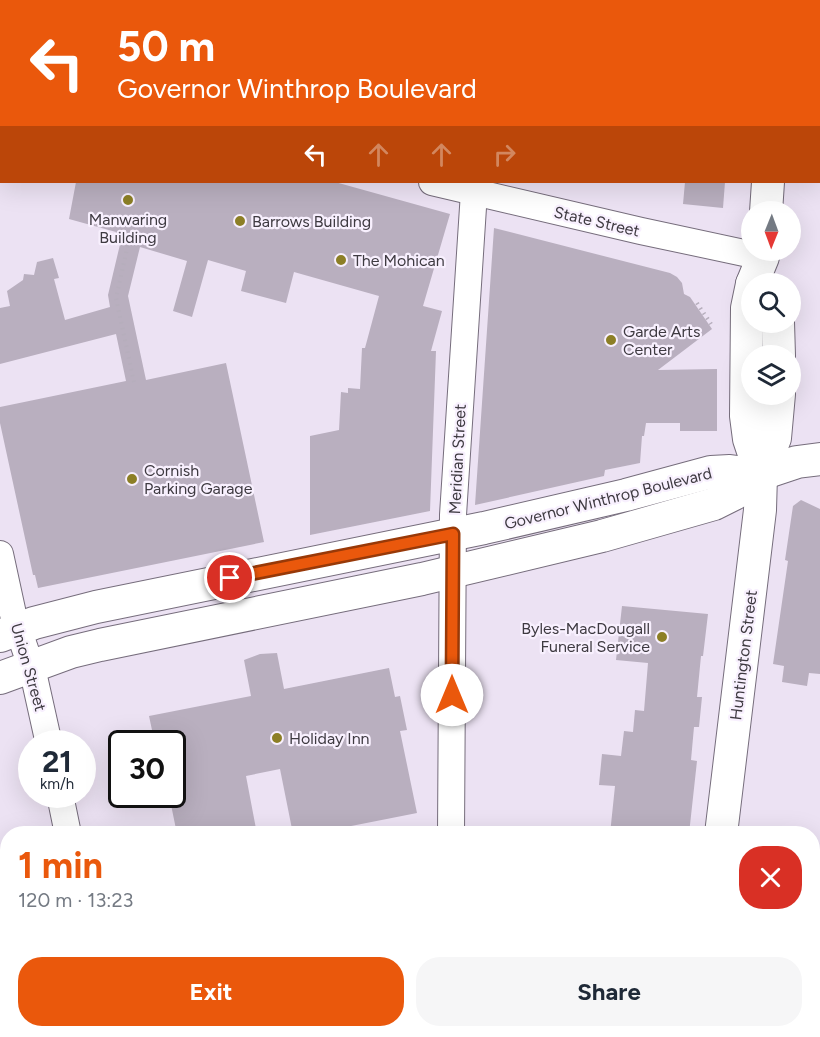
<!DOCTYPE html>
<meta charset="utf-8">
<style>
:root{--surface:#fff;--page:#f6f6f7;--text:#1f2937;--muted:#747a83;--accent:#ea580c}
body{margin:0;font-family:Figtree,sans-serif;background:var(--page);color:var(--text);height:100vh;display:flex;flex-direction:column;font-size:22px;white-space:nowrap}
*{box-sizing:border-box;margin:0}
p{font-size:20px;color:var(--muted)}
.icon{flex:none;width:33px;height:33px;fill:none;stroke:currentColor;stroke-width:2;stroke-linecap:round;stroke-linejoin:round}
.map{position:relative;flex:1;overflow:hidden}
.panel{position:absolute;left:0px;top:826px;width:820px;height:212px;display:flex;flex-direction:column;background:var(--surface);border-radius:24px 24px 0 0;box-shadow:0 6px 24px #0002}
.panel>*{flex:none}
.guide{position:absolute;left:0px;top:0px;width:820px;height:183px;box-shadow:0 6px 24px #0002;background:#ea580c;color:#fff;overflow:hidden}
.needle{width:39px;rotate:181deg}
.buttons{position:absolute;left:741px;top:201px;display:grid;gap:12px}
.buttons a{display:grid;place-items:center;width:60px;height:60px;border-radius:50%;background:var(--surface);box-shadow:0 6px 24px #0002;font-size:30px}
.speed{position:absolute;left:18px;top:730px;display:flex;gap:12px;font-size:30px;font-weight:700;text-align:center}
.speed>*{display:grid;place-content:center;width:78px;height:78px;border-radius:50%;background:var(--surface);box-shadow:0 6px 24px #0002;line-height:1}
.speed small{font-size:15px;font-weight:400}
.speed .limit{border:3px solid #111;border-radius:9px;background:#fff;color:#111}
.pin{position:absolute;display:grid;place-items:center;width:51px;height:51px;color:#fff;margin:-26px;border:3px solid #fff;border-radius:50%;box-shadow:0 2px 6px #0007}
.me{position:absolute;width:66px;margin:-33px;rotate:0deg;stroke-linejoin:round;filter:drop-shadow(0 0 4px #0008)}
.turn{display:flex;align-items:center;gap:21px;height:126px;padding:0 18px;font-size:27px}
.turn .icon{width:78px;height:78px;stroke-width:2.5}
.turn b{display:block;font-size:42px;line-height:51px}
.lanes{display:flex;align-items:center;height:57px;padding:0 18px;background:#0003;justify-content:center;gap:30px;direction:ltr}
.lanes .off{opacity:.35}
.round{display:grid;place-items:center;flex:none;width:63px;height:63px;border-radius:24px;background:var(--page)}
.head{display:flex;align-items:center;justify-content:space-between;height:102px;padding:0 18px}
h1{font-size:36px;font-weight:700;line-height:45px;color:var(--accent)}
.primary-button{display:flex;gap:12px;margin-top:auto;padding:12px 18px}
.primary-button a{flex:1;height:69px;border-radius:24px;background:var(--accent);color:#fff;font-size:24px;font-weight:700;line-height:69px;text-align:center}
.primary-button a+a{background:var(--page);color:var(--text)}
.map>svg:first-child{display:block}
.building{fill:#b9afbf}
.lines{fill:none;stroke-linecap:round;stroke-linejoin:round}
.minor-casing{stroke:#766d7c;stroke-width:28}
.major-casing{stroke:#766d7c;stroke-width:34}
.path{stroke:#b6aebc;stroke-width:4;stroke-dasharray:1.5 4.5;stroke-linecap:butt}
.minor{stroke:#fff;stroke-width:26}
.major{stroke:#fff;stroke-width:32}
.route-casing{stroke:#983908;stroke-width:15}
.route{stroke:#ea580c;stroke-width:10}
.poi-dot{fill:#8c7f26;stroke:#f8f0fe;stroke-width:2}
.labels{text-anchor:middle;stroke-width:4.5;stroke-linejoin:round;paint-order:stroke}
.poi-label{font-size:16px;fill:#3e3a41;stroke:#f8f0fe;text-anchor:start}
.street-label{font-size:16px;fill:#3e3a41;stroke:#f8f0fe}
</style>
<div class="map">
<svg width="820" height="1037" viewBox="0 0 820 1037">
<rect width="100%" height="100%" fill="#ece2f3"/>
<g class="building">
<path d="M 76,182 L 335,182 L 450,214 L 423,306 L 442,311 L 431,351 L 436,351 L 430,511 L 310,535 L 310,436 L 339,430 L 341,392 L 348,393 L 348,388 L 360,389 L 362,348 L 365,348 L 379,296 L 294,272 L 286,303 L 241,291 L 246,271 L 208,260 L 192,317 L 173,311 L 187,261 L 140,247 L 128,296 L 146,380 L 226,363 L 264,542 L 38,588 L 35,575 L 33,575 L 0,423 L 0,407 L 126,381 L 116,334 L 0,364 L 0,308 L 10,306 L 7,291 L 23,280 L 24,274 L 34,275 L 37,262 L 53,258 L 59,278 L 54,279 L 65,320 L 110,307 L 108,295 L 122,236 L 115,234 L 116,232 L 69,219 Z"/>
<path d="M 685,182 L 725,182 L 723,208 L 683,204 Z"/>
<path d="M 494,228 L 670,273 L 677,277 L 682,283 L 684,294 L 690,297 L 712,329 L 658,370 L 717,369 L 717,431 L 680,431 L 680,423 L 646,423 L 644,436 L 642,436 L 640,463 L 605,470 L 604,476 L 475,505 Z"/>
<path d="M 801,500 L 820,509 L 820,674 L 809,673 L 807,686 L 782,682 L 784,666 L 773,664 L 788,561 L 785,560 L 793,506 Z"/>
<path d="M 622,606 L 708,614 L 703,656 L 701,656 L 697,697 L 702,697 L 699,727 L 694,727 L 691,760 L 697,761 L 689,834 L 610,834 L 615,786 L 599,785 L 602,754 L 621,756 L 624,731 L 633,732 L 635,710 L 644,711 L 648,663 L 616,660 Z"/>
<path d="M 277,653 L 284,689 L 389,668 L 395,697 L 400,696 L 407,730 L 400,731 L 417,813 L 336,829 L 337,834 L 293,834 L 280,769 L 246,776 L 257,834 L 177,834 L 169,795 L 172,795 L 172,744 L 155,744 L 149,716 L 251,696 L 244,660 L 260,654 Z"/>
</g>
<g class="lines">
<g class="minor-casing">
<g id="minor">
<path d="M 377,2 L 378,0"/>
<path d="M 0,72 L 2,72"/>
<path d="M 432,182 L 641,231 L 763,257"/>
<path d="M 0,554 L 13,614 L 33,672 L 49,744"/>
<path d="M 60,795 L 68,834"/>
<path d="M 451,834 L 453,515 L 474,192"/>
<path d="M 439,1030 L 497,1037"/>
</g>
</g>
<g class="major-casing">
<g id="major">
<path d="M 767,0 L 767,2"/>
<path d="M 766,212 L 768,182"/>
<path d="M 752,284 L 763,257 L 763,250"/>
<path d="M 778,322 L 779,356"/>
<path d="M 761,475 L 775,438 L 779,394"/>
<path d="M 0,636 L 34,623 L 96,607 L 484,528 L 626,495 L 711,472 L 730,471 L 761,475"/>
<path d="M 0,678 L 71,652 L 100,645 L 422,579 L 602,536 L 714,504 L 734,494 L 770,471 L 797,462 L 820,459"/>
<path d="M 721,834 L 760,510 L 761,475 L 749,439 L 746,416 L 747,308 L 752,284"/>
<path d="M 696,1037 L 697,1030"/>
</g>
</g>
<g class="path">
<path d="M 570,2 L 571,0"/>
<path d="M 129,240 L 116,298 L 134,382"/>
<path d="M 697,303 L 711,324"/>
</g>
<use href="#minor" class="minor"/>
<use href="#major" class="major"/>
</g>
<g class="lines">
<g class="route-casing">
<path id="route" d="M 230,578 L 453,534 L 452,695"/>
</g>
<use href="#route" class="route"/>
</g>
<g class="poi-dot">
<circle cx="128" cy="200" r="6"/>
<circle cx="240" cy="221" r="6"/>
<circle cx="341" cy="260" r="6"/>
<circle cx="611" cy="340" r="6"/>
<circle cx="132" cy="479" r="6"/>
<circle cx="662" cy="637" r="6"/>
<circle cx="277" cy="738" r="6"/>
</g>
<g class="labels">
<g class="poi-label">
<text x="128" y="225" text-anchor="middle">Manwaring<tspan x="128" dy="18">Building</tspan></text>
<text x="252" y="227">Barrows Building</text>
<text x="353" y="266">The Mohican</text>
<text x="623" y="337">Garde Arts<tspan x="623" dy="18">Center</tspan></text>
<text x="144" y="476">Cornish<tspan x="144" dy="18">Parking Garage</tspan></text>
<text x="650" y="634" text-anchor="end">Byles-MacDougall<tspan x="650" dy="18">Funeral Service</tspan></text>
<text x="289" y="744">Holiday Inn</text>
</g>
<g class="street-label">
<text transform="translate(597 221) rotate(13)" y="6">State Street</text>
<text transform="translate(457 459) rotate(-87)" y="6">Meridian Street</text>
<text transform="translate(608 498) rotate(-14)" y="6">Governor Winthrop Boulevard</text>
<text transform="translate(743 655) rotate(-83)" y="6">Huntington Street</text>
<text transform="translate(29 667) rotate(74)" y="6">Union Street</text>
</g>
</g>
</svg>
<div class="buttons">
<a><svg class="needle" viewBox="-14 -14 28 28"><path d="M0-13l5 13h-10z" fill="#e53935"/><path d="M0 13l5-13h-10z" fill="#747a83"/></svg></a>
<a><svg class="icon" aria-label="search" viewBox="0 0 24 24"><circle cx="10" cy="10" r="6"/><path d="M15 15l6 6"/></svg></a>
<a><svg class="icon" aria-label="layers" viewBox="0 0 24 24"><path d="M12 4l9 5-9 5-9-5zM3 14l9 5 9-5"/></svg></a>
</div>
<div class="speed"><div>21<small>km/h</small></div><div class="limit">30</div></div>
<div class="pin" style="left:230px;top:578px;background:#d93025"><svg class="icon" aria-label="arrive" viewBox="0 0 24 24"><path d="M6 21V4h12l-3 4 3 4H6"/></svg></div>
<svg class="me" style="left:452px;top:695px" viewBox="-20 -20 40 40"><circle r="19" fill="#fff"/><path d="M0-13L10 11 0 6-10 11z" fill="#ea580c"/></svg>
<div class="guide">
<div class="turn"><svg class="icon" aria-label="left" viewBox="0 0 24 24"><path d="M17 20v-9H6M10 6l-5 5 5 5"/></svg><div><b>50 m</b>Governor Winthrop Boulevard</div></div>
<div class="lanes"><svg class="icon" aria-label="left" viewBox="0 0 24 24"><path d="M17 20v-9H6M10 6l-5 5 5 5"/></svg><svg class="icon off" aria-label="ahead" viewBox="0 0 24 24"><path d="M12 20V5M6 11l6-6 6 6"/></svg><svg class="icon off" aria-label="ahead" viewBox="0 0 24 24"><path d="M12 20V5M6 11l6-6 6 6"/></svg><svg class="icon off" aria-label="right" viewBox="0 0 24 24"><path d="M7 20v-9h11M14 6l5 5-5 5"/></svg></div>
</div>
<section class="panel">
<div class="head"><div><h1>1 min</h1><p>120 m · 13:23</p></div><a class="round" style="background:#d93025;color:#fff"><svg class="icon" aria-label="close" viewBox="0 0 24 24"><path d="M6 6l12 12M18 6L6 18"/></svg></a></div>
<div class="primary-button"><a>Exit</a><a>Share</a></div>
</section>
</div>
